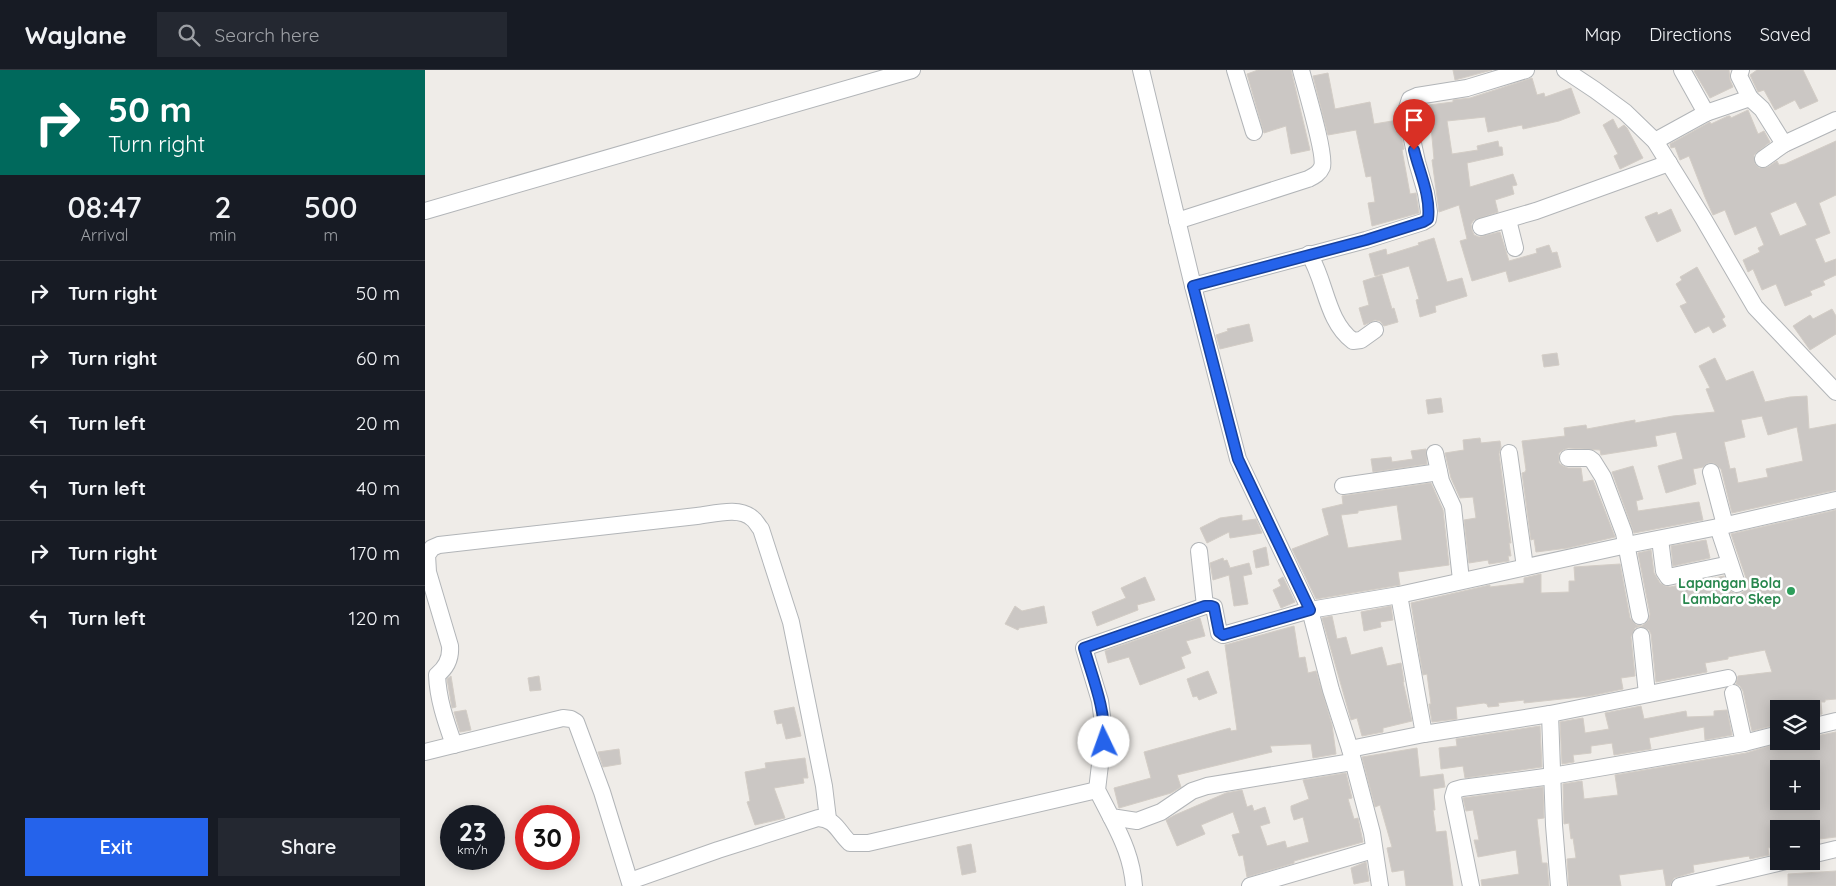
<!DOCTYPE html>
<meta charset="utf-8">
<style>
:root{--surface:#171b24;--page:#242831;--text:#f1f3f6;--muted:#9ea1a6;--line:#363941;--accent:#2563eb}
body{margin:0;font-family:Quicksand,sans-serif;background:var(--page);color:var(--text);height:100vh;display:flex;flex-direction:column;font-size:19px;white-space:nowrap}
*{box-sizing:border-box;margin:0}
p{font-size:16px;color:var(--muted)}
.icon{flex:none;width:28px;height:28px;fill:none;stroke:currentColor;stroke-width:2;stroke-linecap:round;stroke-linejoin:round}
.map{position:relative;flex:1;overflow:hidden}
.panel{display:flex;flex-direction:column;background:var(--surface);width:425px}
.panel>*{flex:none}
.banner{background:#00695c;color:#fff;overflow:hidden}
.fabs{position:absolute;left:1345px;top:630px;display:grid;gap:10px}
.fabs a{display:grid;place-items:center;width:50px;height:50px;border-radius:0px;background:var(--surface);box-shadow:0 2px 12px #0003;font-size:25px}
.speed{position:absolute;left:15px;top:735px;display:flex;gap:10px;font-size:25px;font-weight:700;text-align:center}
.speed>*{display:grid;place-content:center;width:65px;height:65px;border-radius:50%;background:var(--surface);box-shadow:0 2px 12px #0003;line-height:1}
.speed small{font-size:12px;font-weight:400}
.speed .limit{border:8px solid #d22;background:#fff;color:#111}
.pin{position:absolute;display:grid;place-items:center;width:42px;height:42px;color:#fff;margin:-51px -21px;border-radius:50% 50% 50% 0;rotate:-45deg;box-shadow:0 0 5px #0007}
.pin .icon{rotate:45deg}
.me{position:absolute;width:55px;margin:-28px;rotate:357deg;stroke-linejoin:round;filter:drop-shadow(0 0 4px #0008)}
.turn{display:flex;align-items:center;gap:18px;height:105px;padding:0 25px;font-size:22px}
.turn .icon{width:65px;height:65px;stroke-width:2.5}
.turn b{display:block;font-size:35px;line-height:42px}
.eta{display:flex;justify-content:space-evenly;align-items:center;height:85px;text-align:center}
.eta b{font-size:30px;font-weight:600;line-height:35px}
.action{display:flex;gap:10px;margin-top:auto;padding:10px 25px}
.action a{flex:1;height:58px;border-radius:0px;background:var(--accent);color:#fff;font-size:20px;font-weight:600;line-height:58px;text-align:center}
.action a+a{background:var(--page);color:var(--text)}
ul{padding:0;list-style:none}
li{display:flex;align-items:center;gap:15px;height:65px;padding:0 25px;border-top:1px solid var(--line)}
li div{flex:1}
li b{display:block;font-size:19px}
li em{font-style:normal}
header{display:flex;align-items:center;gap:30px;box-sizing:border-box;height:70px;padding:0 25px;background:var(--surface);border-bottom:1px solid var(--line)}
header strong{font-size:24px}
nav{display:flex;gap:28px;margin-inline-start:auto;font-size:18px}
.search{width:350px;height:45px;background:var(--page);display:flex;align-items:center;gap:12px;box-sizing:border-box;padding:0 18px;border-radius:0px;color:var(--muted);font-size:19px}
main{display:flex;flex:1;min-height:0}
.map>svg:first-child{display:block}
.building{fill:#cbc7c4;stroke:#d3cdc6;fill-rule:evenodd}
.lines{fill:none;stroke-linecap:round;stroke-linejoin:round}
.minor-casing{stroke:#b2b5b8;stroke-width:18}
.minor{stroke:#fff;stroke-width:16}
.route-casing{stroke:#184099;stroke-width:12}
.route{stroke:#2563eb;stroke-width:9}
.leisure-dot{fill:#2e9e5b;stroke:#fff;stroke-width:2}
.labels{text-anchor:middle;stroke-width:5;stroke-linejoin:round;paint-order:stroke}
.leisure-label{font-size:14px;font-weight:bold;fill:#27864d;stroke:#fff;text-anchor:end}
</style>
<header>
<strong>Waylane</strong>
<div class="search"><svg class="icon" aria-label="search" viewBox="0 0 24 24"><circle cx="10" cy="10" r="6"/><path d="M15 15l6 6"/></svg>Search here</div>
<nav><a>Map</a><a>Directions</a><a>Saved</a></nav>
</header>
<main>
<section class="panel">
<div class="banner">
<div class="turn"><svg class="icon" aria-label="right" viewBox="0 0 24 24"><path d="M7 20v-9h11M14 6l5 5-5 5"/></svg><div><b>50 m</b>Turn right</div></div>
</div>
<div class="eta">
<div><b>08:47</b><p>Arrival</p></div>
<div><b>2</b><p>min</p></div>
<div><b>500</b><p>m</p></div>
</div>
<ul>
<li><svg class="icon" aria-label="right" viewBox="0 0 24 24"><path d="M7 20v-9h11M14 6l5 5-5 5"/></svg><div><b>Turn right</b></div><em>50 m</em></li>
<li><svg class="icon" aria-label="right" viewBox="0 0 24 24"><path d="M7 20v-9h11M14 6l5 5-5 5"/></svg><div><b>Turn right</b></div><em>60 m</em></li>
<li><svg class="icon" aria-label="left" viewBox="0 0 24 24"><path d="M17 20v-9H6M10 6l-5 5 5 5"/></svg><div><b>Turn left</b></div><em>20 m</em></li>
<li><svg class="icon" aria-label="left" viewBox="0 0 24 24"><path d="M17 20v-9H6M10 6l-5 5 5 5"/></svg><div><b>Turn left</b></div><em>40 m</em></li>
<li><svg class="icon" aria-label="right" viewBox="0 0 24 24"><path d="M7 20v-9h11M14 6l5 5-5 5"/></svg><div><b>Turn right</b></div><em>170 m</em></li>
<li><svg class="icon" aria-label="left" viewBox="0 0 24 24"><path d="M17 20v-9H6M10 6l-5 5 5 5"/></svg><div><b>Turn left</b></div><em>120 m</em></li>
</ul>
<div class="action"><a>Exit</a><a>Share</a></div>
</section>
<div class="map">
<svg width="1411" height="816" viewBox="0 0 1411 816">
<rect width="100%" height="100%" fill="#efece8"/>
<g class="building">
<path d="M 833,0 L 866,0 L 885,80 L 866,84 L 861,56 L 839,63 L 822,4 Z"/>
<path d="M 1028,0 L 1067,0 L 1030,10 Z"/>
<path d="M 1272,0 L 1304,0 L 1305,10 L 1308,17 L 1285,28 L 1269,1 Z"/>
<path d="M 1332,0 L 1378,0 L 1393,31 L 1375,39 L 1370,30 L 1350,40 L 1339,20 L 1333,22 L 1325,5 Z"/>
<path d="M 903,3 L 910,39 L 945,32 L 949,54 L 973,50 L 979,79 L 977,80 L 985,124 L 991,123 L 994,143 L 947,156 L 943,133 L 950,132 L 946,106 L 941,107 L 931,60 L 903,65 L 888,6 Z"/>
<path d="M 1107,8 L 1112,25 L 1119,23 L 1120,27 L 1146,18 L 1155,43 L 1134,51 L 1098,59 L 1097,55 L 1063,62 L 1060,47 L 1022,51 L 1027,84 L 1053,80 L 1052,76 L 1073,71 L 1074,77 L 1077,77 L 1078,85 L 1042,93 L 1045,117 L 1088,104 L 1092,115 L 1087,116 L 1089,124 L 1070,130 L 1073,142 L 1049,150 L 1046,154 L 1047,160 L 1049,165 L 1054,167 L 1075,162 L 1084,191 L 1112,183 L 1111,179 L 1124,175 L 1127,183 L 1132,182 L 1136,197 L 1084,212 L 1081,201 L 1047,211 L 1035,171 L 1042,169 L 1034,135 L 1014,142 L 1007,90 L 1009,89 L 1004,35 L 1028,32 L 1028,30 L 1045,28 Z"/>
<path d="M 1323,40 L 1333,64 L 1339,61 L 1345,72 L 1329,85 L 1330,94 L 1334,98 L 1343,97 L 1352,91 L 1354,95 L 1360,94 L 1411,71 L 1411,125 L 1394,133 L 1405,163 L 1390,169 L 1400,193 L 1411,189 L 1411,205 L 1398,211 L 1400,215 L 1385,221 L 1387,225 L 1360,236 L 1351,214 L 1337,220 L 1328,199 L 1323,202 L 1318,190 L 1335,182 L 1333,178 L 1339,175 L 1331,156 L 1310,165 L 1300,140 L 1288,145 L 1280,127 L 1264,86 L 1255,90 L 1250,77 L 1246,78 L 1245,74 L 1285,52 L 1286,54 L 1303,46 L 1305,46 L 1306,48 ZM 1371,132 L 1382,155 L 1355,166 L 1345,143 Z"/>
<path d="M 1188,49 L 1193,59 L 1199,55 L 1202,58 L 1218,88 L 1195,99 L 1189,86 L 1193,84 L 1178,55 Z"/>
<path d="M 1246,139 L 1256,161 L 1232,172 L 1220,147 L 1232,142 L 1233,145 Z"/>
<path d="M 1009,168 L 1022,212 L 1037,208 L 1042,226 L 1010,236 L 1011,242 L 995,247 L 991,230 L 994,229 L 984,196 L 950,206 L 944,184 L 961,179 L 962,185 L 994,175 L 993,173 Z"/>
<path d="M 1272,197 L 1300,247 L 1297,249 L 1301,256 L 1288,263 L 1284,256 L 1270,263 L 1255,236 L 1262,233 L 1251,214 L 1257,210 L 1255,207 Z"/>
<path d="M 957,205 L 967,239 L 969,238 L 973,252 L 959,256 L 955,251 L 950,250 L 939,255 L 934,238 L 944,235 L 938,211 Z"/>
<path d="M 1407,239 L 1411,246 L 1411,264 L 1385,280 L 1368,256 L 1385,245 L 1388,249 Z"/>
<path d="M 824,254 L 828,271 L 795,279 L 791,265 L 803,261 L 802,259 Z"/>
<path d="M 1132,283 L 1134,295 L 1119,297 L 1117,285 Z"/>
<path d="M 1290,288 L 1301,311 L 1328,301 L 1340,332 L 1365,327 L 1382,326 L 1384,359 L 1411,354 L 1411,420 L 1307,443 L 1296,399 L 1289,393 L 1283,393 L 1278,397 L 1268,399 L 1271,414 L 1241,423 L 1233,396 L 1258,389 L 1251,362 L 1230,366 L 1232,376 L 1176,385 L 1175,380 L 1143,378 L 1138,380 L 1134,383 L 1134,393 L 1138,396 L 1143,398 L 1156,398 L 1158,412 L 1168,410 L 1190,467 L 1143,478 L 1111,482 L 1109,469 L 1106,470 L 1097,403 L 1100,402 L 1101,400 L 1097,371 L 1140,366 L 1139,358 L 1161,355 L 1162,359 L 1210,350 L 1210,353 L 1248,346 L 1290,342 L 1281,319 L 1285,318 L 1274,296 ZM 1337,346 L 1343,365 L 1372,357 L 1378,391 L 1341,399 L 1343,407 L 1313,413 L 1310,398 L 1305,399 L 1299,372 L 1320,367 L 1316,350 Z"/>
<path d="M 1016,328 L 1018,342 L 1003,344 L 1001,330 Z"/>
<path d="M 1055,368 L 1056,373 L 1075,371 L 1076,377 L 1074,384 L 1086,473 L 1084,473 L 1086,486 L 1083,486 L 1084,491 L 1064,494 L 1063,490 L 1044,493 L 1039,450 L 1051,448 L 1048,427 L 1035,428 L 1026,408 L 1020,383 L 1039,380 L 1038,370 Z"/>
<path d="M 1001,379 L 1002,394 L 948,402 L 946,389 L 966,387 L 967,392 L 988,389 L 986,381 Z"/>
<path d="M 1208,396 L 1218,429 L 1211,431 L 1213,441 L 1274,432 L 1278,450 L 1209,463 L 1187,402 Z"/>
<path d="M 1006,413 L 1018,440 L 1024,495 L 973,502 L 975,515 L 891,529 L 867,479 L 904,465 L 897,439 L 918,434 L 917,426 ZM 972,435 L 977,470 L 923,478 L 916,445 L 933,443 L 933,441 Z"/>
<path d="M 1411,440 L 1411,629 L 1400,630 L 1400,632 L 1396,632 L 1397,644 L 1386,647 L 1386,639 L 1354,639 L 1354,654 L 1327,661 L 1318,621 L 1315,616 L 1311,614 L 1313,606 L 1347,602 L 1340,580 L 1303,587 L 1303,589 L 1280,593 L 1282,602 L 1231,612 L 1226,564 L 1224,560 L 1215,556 L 1210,558 L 1206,567 L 1210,606 L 1196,608 L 1198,619 L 1165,626 L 1099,633 L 1099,630 L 1073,633 L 1074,636 L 1063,637 L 1062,634 L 1059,633 L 1031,637 L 1032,649 L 1007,652 L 1004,634 L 1006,634 L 1002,604 L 998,605 L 986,533 L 1065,515 L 1065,517 L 1099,513 L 1099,508 L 1116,504 L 1116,523 L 1144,522 L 1144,511 L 1150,511 L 1149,497 L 1195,494 L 1205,548 L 1211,555 L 1217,556 L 1224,550 L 1225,544 L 1213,483 L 1226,480 L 1229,503 L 1235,513 L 1240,516 L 1245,517 L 1299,506 L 1305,521 L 1310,524 L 1315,524 L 1320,520 L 1322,511 L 1306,464 Z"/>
<path d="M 817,445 L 817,451 L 831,449 L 837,463 L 805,468 L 804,462 L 782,473 L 775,458 L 795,448 Z"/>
<path d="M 1281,470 L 1285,488 L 1248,496 L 1246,476 Z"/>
<path d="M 841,477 L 844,495 L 831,498 L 828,481 Z"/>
<path d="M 798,488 L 799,491 L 802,490 L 805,498 L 824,493 L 827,504 L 818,506 L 823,534 L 809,536 L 804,505 L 788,510 L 785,493 Z"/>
<path d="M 720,507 L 730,530 L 712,535 L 713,540 L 672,556 L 667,542 L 701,528 L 696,518 Z"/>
<path d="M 858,507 L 870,532 L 856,538 L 848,520 L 856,516 L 853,510 Z"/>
<path d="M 590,536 L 597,541 L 619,536 L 622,553 L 594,558 L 593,560 L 580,554 Z"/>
<path d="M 966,536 L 968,550 L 955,552 L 956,557 L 939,561 L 936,542 Z"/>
<path d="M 907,546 L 912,569 L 921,567 L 926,585 L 957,577 L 962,596 L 976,593 L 979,612 L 978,612 L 987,651 L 958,658 L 958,662 L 937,666 L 932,648 L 926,650 L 897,548 Z"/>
<path d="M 775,548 L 780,566 L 761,571 L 766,583 L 756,587 L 760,598 L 715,615 L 704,587 L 683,593 L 680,581 Z"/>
<path d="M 869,556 L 874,588 L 880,587 L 883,603 L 891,601 L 907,655 L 911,684 L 888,688 L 886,674 L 884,674 L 845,676 L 847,682 L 752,705 L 756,717 L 746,723 L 694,738 L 689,718 L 726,708 L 719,682 L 805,658 L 806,661 L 812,660 L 800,575 Z"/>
<path d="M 783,601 L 792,623 L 774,630 L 772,626 L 768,627 L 762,609 Z"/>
<path d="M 26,606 L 31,637 L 27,638 L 22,609 Z"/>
<path d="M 114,606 L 116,620 L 105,621 L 103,608 Z"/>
<path d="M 1216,636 L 1219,649 L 1261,641 L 1262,647 L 1289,646 L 1289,641 L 1302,640 L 1307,665 L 1280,670 L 1279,657 L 1224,668 L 1226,679 L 1189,685 L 1187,673 L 1166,676 L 1166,683 L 1148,685 L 1149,692 L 1137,694 L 1135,652 L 1158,648 L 1160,663 L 1184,659 L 1180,643 Z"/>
<path d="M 369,637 L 376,666 L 361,669 L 357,653 L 352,654 L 349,641 Z"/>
<path d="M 41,640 L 46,660 L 35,662 L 29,642 Z"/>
<path d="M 1115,656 L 1117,697 L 1040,708 L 1038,696 L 1016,699 L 1014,678 L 1032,676 L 1031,669 Z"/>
<path d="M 1411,662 L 1411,767 L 1386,770 L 1386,759 L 1354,759 L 1354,776 L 1343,778 L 1344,785 L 1325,789 L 1324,786 L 1268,795 L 1269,802 L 1249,808 L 1245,816 L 1241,816 L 1238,799 L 1194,805 L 1196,816 L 1144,816 L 1142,789 L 1151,788 L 1148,768 L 1146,769 L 1144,753 L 1139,754 L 1138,714 L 1157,711 L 1159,729 L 1193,725 L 1190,705 L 1321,683 L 1361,671 L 1386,671 L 1386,667 ZM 1349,699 L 1386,699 L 1386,731 L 1352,731 Z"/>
<path d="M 992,678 L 995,707 L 1018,704 L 1020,717 L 1008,719 L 1010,740 L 1008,740 L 1011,762 L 1021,761 L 1028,816 L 981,816 L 979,800 L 967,802 L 962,778 L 967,777 L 955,735 L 950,737 L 937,687 Z"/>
<path d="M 194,679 L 196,694 L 178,697 L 173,682 Z"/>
<path d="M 380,688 L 383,708 L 378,708 L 379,713 L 349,718 L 360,748 L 330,755 L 322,732 L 325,731 L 320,702 L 341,698 L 340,693 Z"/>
<path d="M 921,703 L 927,728 L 923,729 L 929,749 L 933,748 L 938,772 L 869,791 L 869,793 L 822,807 L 818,785 L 814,786 L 807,765 L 815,763 L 808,742 L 776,755 L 780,764 L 752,776 L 741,750 L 750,745 L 801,723 L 817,720 L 822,737 L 827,735 L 829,741 L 840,737 L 845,753 L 835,756 L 842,776 L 860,771 L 862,778 L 884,772 L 878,747 L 869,750 L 866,740 L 866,736 L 884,729 L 878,710 Z"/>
<path d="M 1118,717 L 1119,748 L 1112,749 L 1117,793 L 1122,793 L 1124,816 L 1057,816 L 1056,810 L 1094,804 L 1091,780 L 1053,787 L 1049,770 L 1054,770 L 1048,740 L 1041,741 L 1038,728 Z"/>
<path d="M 546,774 L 551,802 L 537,805 L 532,777 Z"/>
<path d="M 941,792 L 944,811 L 929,814 L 926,798 Z"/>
<path d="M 1411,801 L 1411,816 L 1363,816 L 1363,804 Z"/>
</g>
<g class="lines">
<g class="minor-casing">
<g id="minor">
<path d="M 716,0 L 768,216 L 813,389 L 885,540 L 906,620 L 925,679 L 947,763 L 955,816"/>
<path d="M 810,0 L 829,62"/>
<path d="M 1140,0 L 1170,20 L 1200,42 L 1230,71 L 1278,148 L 1330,237 L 1411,322"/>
<path d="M 1257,0 L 1281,43"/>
<path d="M 1316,0 L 1314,6 L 1325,28"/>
<path d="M 1230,71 L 1281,43 L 1325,28 L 1337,39 L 1359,74 L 1411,50"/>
<path d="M 1338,89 L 1359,74"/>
<path d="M 0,141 L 487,0"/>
<path d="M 1083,150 L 1090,178"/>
<path d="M 752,151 L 883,109 C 889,106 894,104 897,97 C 901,85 880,16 876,0"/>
<path d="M 1056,157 L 1111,141 L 1244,93"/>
<path d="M 884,184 C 901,211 901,251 928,271 L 936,270 L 950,260"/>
<path d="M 768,216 L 941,170 L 998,152 L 1003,149 L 1004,142 L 1001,123 L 992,92 L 981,41 L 985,29 L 992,26 L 1042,18 L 1101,0"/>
<path d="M 1010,383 L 1016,411 L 1028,437 L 1036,510"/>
<path d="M 1084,383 L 1100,497"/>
<path d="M 1143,388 L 1164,388 L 1168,391 L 1178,407 L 1199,463 L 1215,546"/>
<path d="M 1286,402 L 1300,455"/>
<path d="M 918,416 L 1014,402"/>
<path d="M 1293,457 L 1312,514"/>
<path d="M 1235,469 L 1239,501 L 1243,507 L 1305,494"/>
<path d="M 774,481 L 780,536"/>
<path d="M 974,525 L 999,664"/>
<path d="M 1216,566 L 1222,624"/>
<path d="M 1308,623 L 1319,673"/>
<path d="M 1125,644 L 1129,755 L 1134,816"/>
<path d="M 1386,657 L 1411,651"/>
<path d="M 29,675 C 21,652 13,630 12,605 C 21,598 26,588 25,576 L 3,502 L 2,485 L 7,478 L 14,475 L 272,446 C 289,444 315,436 328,449 C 331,451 333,456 336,459 L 366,552 L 399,716 L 403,749"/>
<path d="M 925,679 L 999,664 L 1125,644 L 1303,608"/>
<path d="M 0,682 L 138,648 L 146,649 L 151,652 L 177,722 L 206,816"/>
<path d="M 927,692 L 782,716 L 767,721 L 736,742 L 712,751 L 686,747 L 672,720 L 679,661 L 675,631 L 659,578 L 780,536 L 786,536 L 789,537 L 794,563 L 798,565 L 885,540 L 974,525 L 1202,475 L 1293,457 L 1411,430"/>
<path d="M 686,747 C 698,770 707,790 709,816"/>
<path d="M 1386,785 L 1411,779"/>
<path d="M 205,811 L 293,780 L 393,748 C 411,749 413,762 425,773 L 443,773 L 672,720"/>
<path d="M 825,816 L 948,780"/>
<path d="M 1046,816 L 1028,727 L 1030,720 L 1037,718 L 1127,706 L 1319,673 L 1354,664"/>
<path d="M 1255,816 L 1361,791"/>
</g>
</g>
<use href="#minor" class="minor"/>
</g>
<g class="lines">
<g class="route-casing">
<path id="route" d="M 679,672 C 681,640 668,609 659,578 L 780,536 L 786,536 L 789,537 L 794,562 L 798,565 L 885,540 L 813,389 L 768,216 L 941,170 L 998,152 L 1003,149 C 1006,126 994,101 989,80"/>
</g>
<use href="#route" class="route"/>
</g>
<circle class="leisure-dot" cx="1366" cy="521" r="5"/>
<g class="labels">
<g class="leisure-label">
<text x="1356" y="518">Lapangan Bola<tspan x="1356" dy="16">Lambaro Skep</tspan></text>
</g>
</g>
</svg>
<div class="fabs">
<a><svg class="icon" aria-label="layers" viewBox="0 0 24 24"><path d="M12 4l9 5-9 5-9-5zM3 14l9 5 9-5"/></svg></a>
<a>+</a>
<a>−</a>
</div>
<div class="speed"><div>23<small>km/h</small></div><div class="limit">30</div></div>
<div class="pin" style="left:989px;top:80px;background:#d93025"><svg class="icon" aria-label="arrive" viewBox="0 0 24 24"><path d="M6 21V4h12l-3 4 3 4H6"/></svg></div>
<svg class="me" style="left:679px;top:672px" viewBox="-20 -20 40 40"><circle r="19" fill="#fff"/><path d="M0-13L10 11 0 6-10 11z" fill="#2563eb"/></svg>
</div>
</main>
